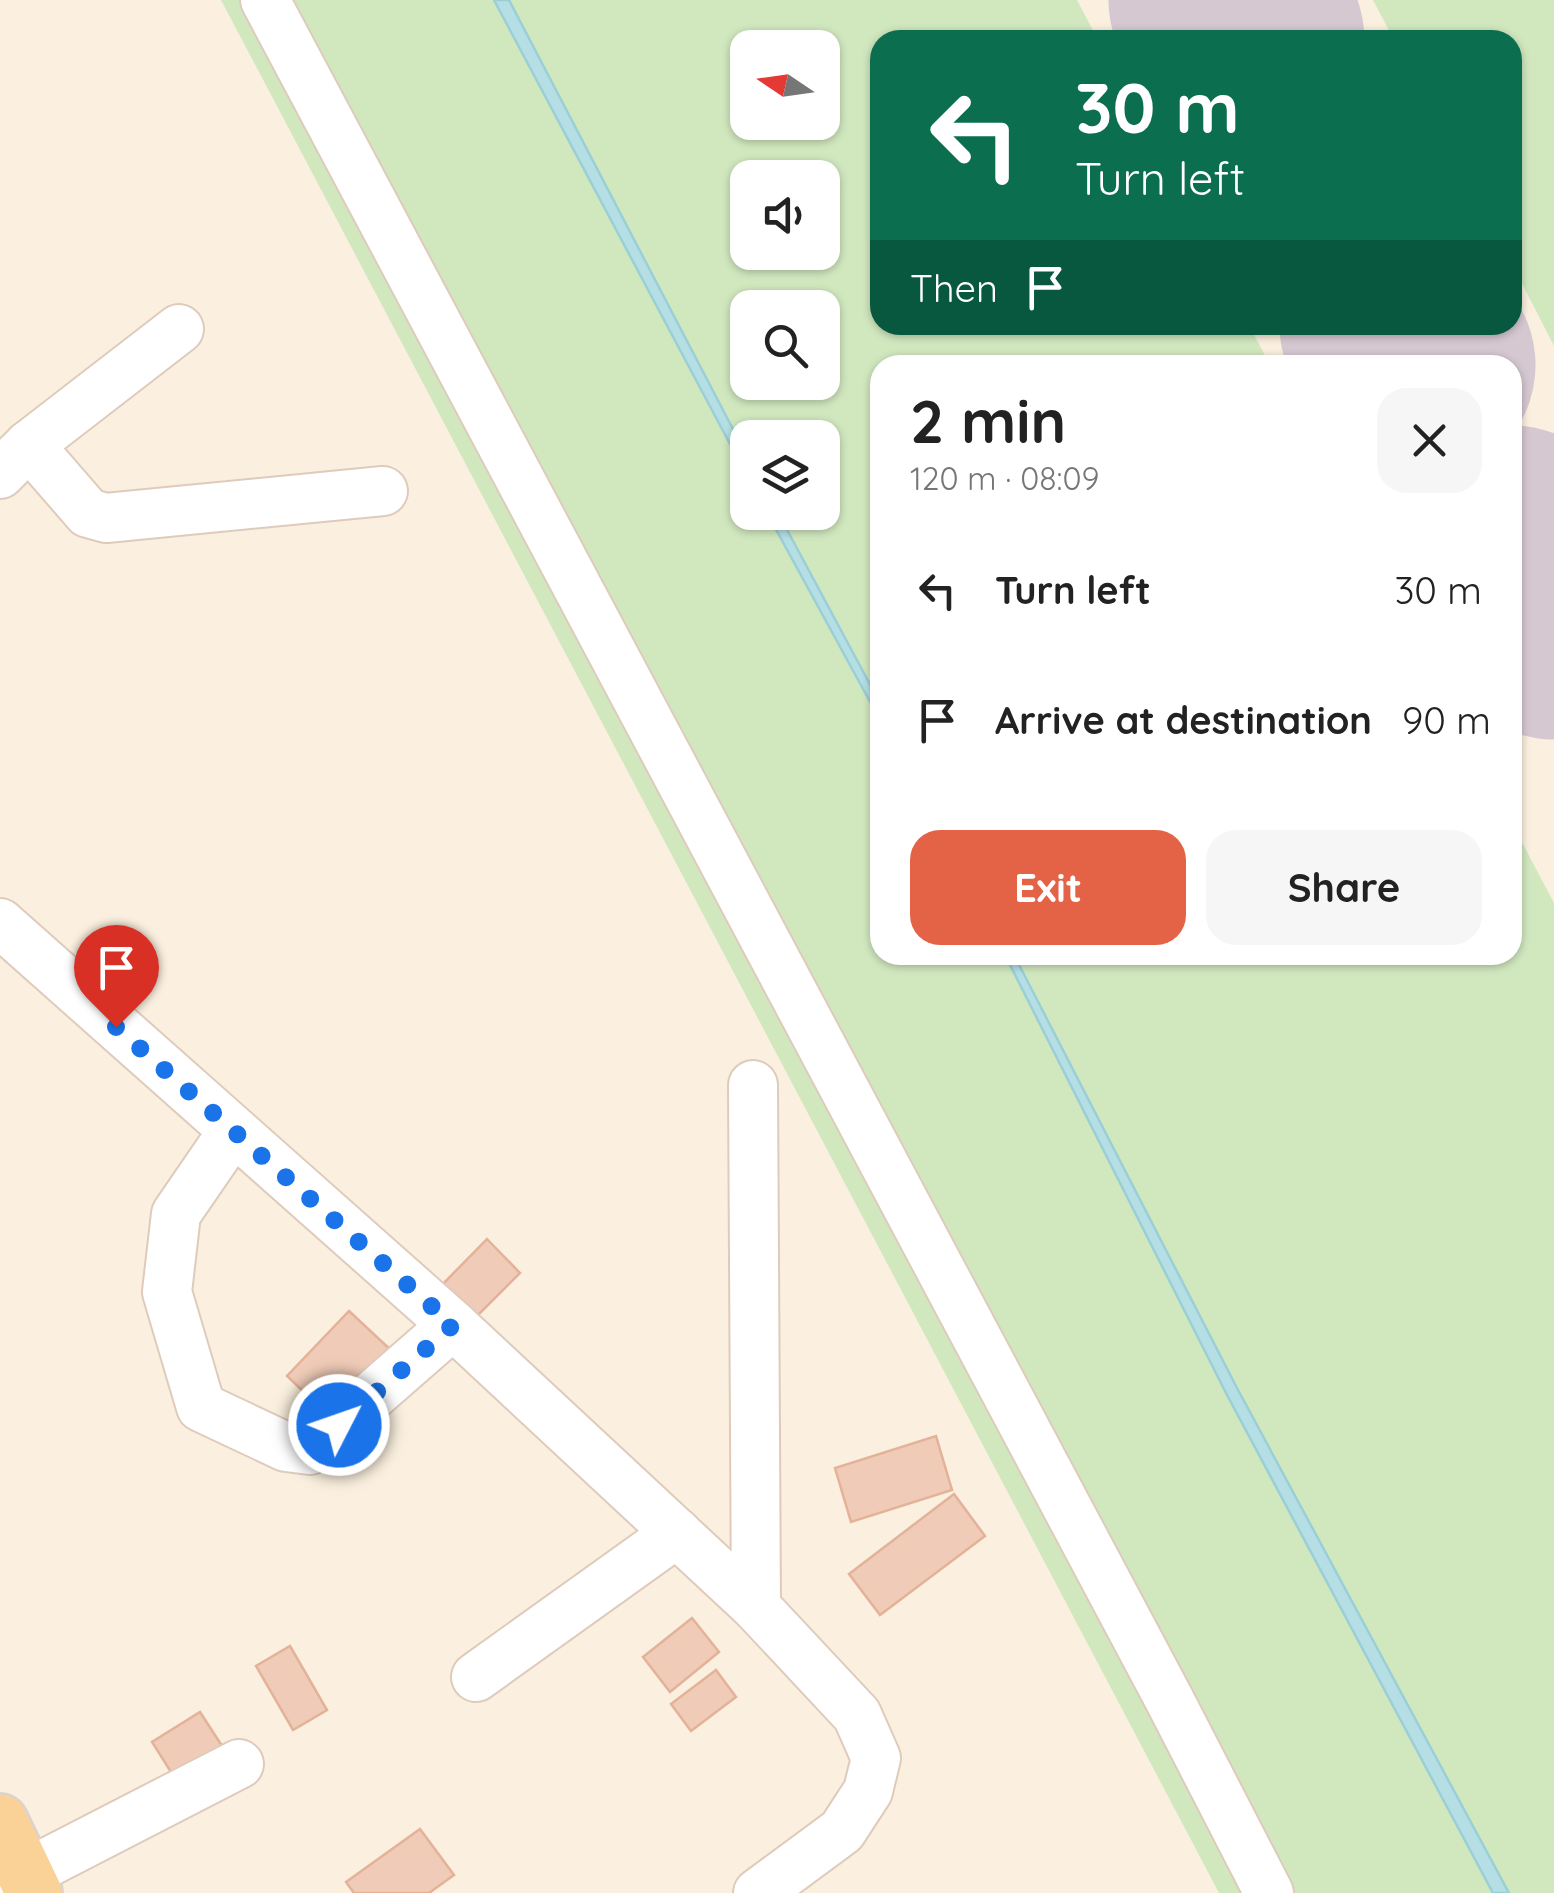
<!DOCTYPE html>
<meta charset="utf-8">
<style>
:root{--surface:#fff;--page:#f6f6f6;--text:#222;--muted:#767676;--accent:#e46346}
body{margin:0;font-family:Quicksand,sans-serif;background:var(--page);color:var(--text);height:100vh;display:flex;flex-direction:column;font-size:38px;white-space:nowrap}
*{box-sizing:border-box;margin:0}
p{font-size:32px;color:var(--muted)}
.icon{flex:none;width:55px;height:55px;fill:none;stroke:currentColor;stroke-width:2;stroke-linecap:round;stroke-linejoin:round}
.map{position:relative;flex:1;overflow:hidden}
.details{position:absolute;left:870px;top:355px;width:652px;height:610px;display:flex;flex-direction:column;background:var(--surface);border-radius:30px;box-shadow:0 2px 8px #0004}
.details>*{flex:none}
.guide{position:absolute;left:870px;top:30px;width:652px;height:305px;border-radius:30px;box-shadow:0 2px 8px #0004;background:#0b6e4f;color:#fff;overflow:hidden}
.needle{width:65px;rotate:283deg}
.buttons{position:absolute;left:730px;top:30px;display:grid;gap:20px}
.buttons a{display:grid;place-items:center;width:110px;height:110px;border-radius:20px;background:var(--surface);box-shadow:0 2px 8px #0004;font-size:50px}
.pin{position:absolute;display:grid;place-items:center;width:85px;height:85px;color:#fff;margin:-102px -42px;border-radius:50% 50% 50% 0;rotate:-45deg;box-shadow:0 0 10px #0007}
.pin .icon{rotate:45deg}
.me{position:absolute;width:110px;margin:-55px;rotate:49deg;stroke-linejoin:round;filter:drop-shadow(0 0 8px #0008)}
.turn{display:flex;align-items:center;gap:35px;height:210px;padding:0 40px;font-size:45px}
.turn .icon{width:130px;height:130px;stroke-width:2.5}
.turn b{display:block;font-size:70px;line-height:85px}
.then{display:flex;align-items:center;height:95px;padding:0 40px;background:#0003;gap:20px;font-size:38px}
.round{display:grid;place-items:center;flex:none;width:105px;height:105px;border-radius:30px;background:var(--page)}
.overview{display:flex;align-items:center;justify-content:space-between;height:170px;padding:0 40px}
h1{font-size:60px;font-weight:800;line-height:75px}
.action{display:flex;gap:20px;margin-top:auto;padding:20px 40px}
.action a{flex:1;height:115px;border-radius:30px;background:var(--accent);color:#fff;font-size:40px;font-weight:800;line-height:115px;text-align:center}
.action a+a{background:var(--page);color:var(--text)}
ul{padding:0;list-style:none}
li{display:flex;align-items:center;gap:30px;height:130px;padding:0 40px}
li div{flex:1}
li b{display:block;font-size:38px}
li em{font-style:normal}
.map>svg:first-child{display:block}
.green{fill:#d1e8bf;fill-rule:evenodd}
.water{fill:#b5dfe4;stroke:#9bcfd6;stroke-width:2.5}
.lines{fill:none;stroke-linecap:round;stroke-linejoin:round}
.runway{stroke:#d6c8d1;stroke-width:235}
.building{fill:#f0ccb8;stroke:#e3b298;stroke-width:2.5}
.minor-casing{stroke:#dfcbbc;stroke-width:52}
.major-casing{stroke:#dad3cf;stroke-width:60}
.minor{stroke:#fff;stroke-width:48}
.major{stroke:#fad298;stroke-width:55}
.route{stroke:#1a73e8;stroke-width:18;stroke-dasharray:0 32.4}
</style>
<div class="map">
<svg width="1554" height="1893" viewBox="0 0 1554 1893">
<rect width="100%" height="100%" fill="#fbf0df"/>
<g class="green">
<path d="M 221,0 L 494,0 L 747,476 L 748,512 L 767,513 L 880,720 L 880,955 L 1005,955 L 1227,1395 L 1493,1893 L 1219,1893 Z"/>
<path d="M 509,0 L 1077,0 L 1098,40 L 880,40 L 880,325 L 1249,325 L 1270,365 L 880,365 L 880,703 L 778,513 L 822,512 L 822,438 L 748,438 L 747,456 ZM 748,48 L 822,48 L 822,122 L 748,122 ZM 748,178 L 822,178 L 822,252 L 748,252 ZM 748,308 L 822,308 L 822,382 L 748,382 Z"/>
<path d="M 1373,0 L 1554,0 L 1554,346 L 1513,266 L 1512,40 L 1394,40 Z"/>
<path d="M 1513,825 L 1554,903 L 1554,1893 L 1509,1893 L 1237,1388 L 1014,955 L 1512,955 Z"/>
</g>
<g class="water">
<path d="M 494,0 L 509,0 L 747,456 L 747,476 Z"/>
<path d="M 767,513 L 778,513 L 880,703 L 880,720 Z"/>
<path d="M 1005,955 L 1014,955 L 1237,1388 L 1509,1893 L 1493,1893 L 1227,1395 Z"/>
</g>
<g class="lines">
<g class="runway">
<path d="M 1226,0 L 1247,40"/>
<path d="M 1397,325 L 1418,365"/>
<path d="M 1512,543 L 1554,622"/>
</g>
</g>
<g class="building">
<path d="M 487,1239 L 520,1273 L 468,1325 L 435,1292 Z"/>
<path d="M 349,1311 L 393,1352 L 331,1418 L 287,1376 Z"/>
<path d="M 936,1436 L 952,1490 L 851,1522 L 835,1468 Z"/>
<path d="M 954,1494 L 985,1536 L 880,1615 L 849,1574 Z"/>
<path d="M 692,1618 L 719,1652 L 670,1692 L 643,1657 Z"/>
<path d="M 290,1646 L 327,1710 L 293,1730 L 256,1666 Z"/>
<path d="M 716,1670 L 736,1697 L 691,1731 L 671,1704 Z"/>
<path d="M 200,1712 L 224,1749 L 176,1780 L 152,1742 Z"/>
<path d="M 420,1829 L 454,1875 L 429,1893 L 354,1893 L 346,1882 Z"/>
</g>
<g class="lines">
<g class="minor-casing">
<g id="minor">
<path d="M 265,0 L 1169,1699 L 1269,1893"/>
<path d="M 29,445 L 88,513 L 106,518 L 383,491"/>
<path d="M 0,474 L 29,445 L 179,329"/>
<path d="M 0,923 L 453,1325 L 756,1607 L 857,1715 L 876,1758 L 868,1791 L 842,1831 L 758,1893"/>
<path d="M 753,1085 L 756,1607"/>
<path d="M 233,1131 L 176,1214 L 167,1292 L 201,1407 L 286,1447 L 310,1450 L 453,1325"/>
<path d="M 476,1677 L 677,1533"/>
<path d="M 0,1887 L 239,1764"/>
</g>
</g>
<g class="major-casing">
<path id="major" d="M 0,1822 L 34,1893"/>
</g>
<use href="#minor" class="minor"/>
<use href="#major" class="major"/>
</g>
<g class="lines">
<path class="route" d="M 116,1027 L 453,1325 L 339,1425"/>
</g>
</svg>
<div class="buttons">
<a><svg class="needle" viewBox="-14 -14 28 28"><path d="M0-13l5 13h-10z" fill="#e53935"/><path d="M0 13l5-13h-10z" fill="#767676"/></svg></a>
<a><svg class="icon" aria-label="sound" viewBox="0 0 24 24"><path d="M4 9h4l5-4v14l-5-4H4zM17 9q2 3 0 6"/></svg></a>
<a><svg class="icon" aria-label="search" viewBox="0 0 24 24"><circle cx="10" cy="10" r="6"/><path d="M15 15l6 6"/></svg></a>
<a><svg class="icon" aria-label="layers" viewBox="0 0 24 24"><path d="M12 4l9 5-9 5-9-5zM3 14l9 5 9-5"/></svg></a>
</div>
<div class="pin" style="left:116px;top:1027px;background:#d93025"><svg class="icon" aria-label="arrive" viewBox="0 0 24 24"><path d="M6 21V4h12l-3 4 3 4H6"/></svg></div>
<svg class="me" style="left:339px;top:1425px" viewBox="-20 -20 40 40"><circle r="17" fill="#1a73e8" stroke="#fff" stroke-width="3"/><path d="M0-11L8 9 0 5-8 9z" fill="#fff"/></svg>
<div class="guide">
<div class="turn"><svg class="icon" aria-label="left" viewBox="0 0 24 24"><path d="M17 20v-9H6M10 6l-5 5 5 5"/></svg><div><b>30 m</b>Turn left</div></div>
<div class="then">Then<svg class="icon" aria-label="arrive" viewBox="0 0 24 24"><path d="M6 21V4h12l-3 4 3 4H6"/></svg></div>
</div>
<section class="details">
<div class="overview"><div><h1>2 min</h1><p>120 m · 08:09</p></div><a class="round"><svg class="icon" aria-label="close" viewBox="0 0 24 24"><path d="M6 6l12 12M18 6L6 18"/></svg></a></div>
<ul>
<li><svg class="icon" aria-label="left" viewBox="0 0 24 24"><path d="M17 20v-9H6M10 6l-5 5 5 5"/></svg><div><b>Turn left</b></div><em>30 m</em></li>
<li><svg class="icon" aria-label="arrive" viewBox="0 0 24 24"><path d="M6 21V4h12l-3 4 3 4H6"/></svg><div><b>Arrive at destination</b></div><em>90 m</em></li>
</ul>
<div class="action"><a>Exit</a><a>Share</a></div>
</section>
</div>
